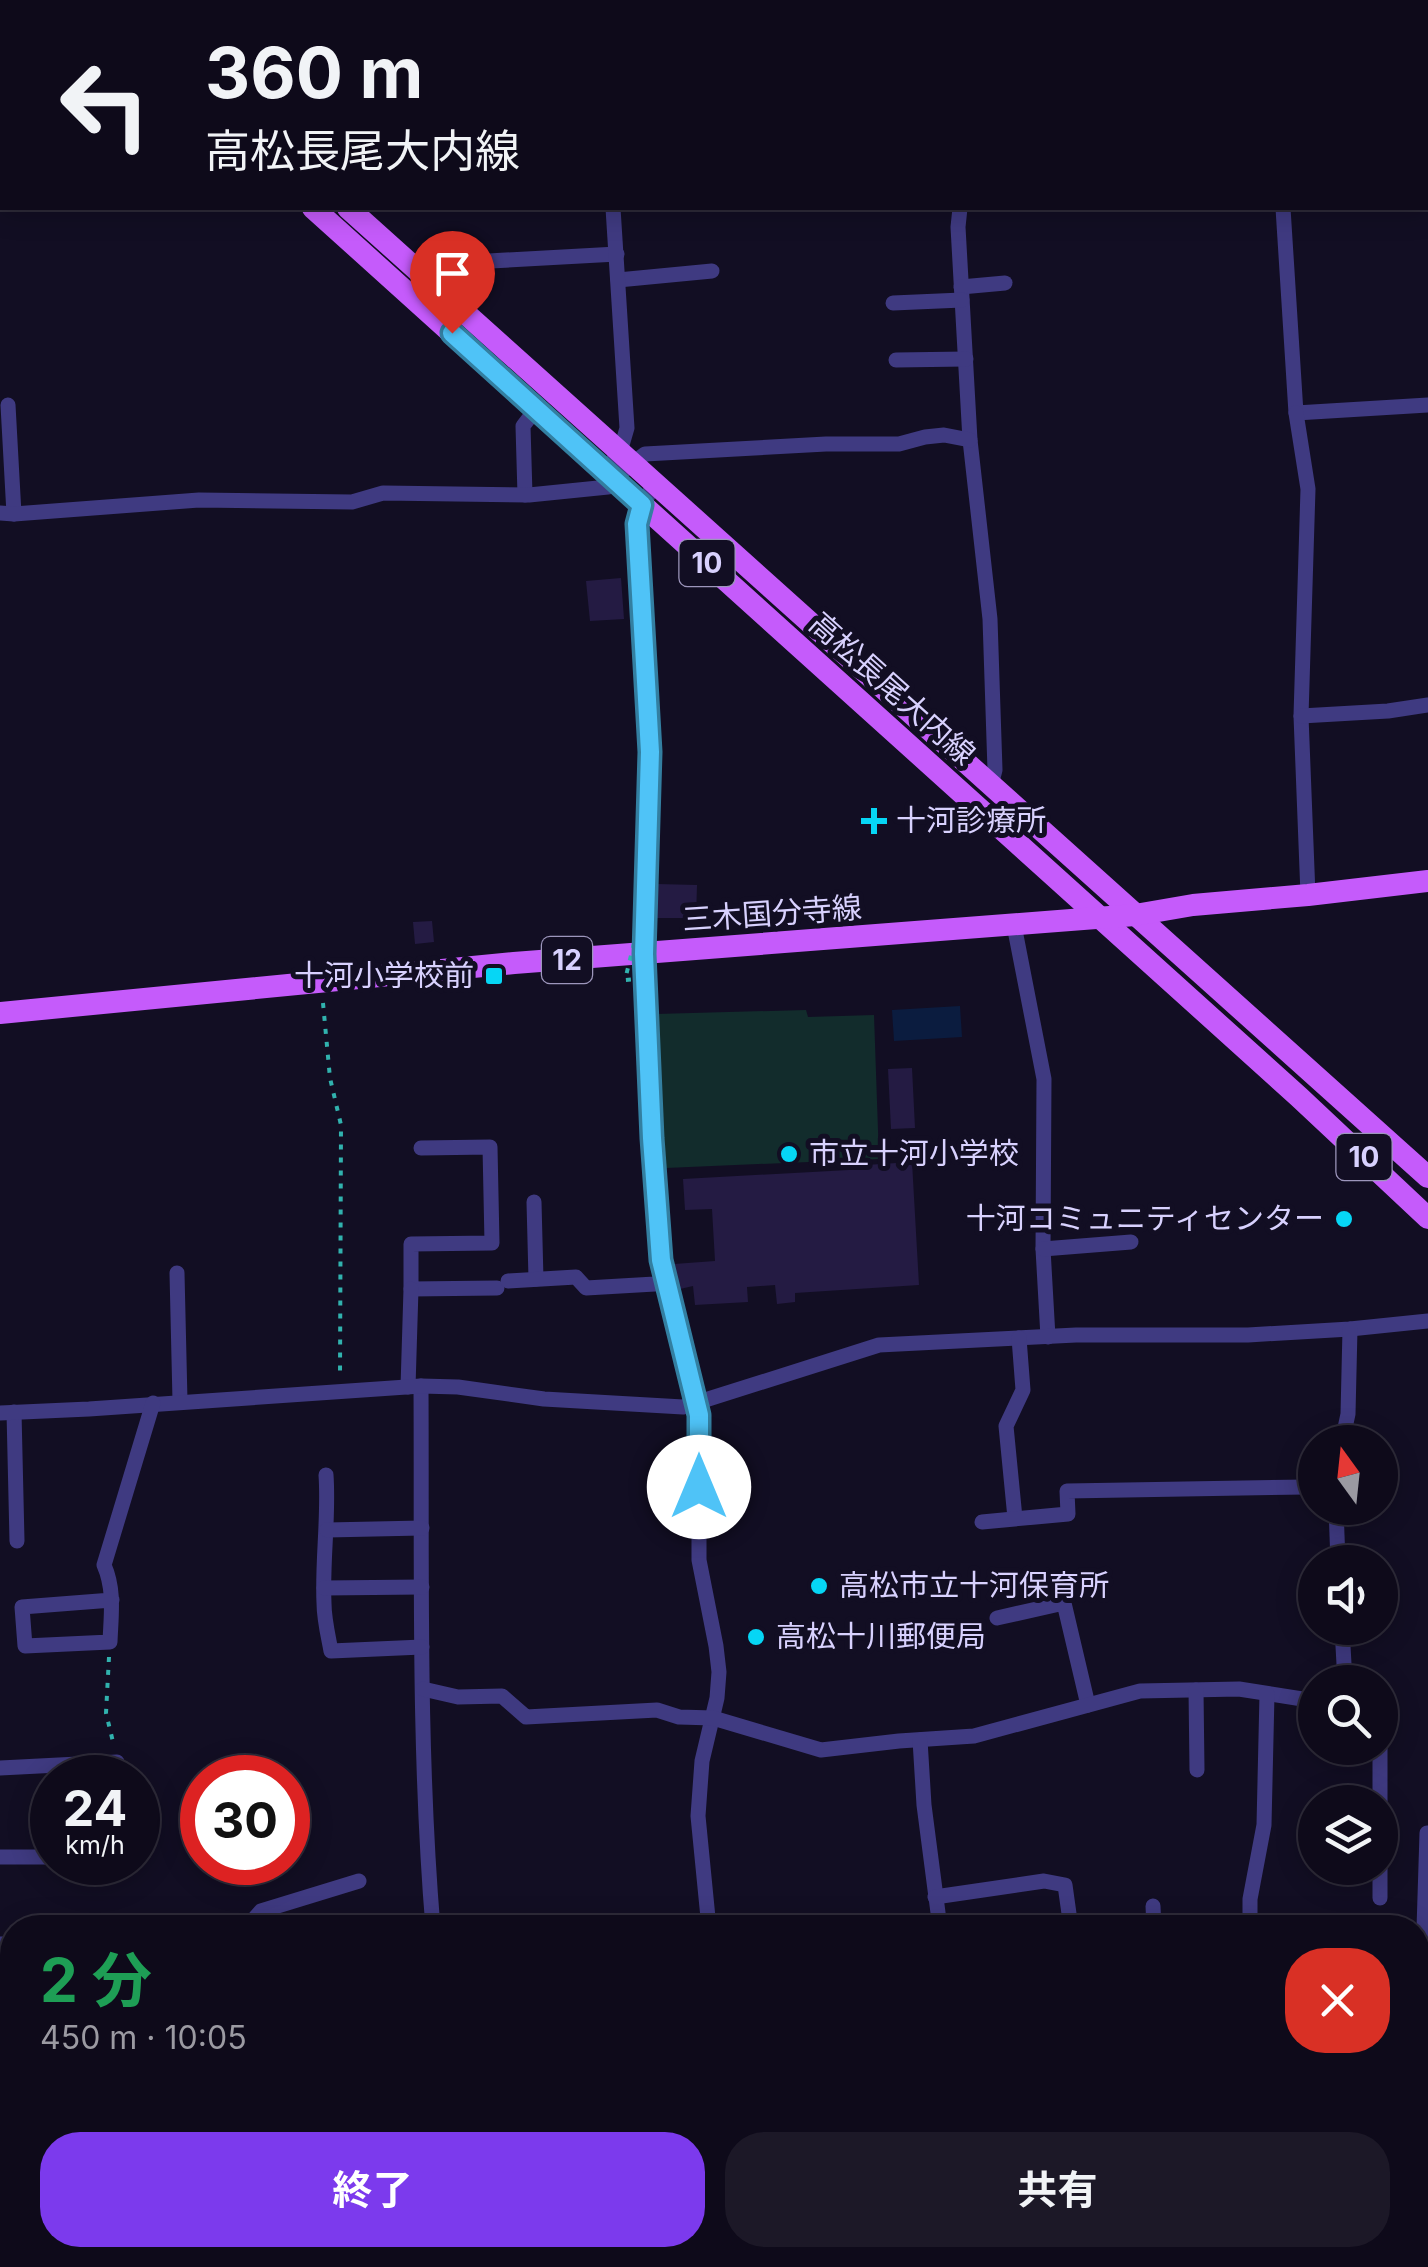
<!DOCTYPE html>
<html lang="ja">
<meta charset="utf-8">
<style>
:root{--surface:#0e0a1a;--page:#1c1827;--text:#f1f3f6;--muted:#9b9aa2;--line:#2e2b39;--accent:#7c3aed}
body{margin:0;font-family:Inter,"Noto Sans JP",sans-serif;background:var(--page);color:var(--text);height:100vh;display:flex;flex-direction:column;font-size:38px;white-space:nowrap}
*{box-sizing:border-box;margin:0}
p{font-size:32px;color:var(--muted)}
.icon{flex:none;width:55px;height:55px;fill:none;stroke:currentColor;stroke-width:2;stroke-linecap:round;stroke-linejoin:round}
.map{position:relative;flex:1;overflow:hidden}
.drawer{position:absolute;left:0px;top:1915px;width:1430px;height:352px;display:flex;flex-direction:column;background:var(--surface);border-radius:40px 40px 0 0;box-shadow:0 5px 25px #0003,0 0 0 2px var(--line)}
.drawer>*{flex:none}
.guide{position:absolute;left:0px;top:0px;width:1430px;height:210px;box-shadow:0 5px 25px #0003,0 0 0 2px var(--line);background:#0e0a1a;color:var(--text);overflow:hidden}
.needle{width:65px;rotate:345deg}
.tools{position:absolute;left:1298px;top:1425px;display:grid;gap:20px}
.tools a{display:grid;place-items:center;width:100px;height:100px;border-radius:50%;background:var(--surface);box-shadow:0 5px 25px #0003,0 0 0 2px var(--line);font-size:50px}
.speed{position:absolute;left:30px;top:1755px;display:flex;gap:20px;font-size:50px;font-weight:700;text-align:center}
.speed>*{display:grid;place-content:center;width:130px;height:130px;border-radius:50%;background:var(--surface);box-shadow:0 5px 25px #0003,0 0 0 2px var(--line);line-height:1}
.speed small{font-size:25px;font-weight:400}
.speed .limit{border:15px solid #d22;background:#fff;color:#111}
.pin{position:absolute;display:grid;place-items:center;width:85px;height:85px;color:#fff;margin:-102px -42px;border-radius:50% 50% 50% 0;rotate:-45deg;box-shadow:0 0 10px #0007}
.pin .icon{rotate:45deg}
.me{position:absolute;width:110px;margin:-55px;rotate:0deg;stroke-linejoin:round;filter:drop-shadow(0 0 8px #0008)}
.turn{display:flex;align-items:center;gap:35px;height:210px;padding:0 40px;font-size:45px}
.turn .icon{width:130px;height:130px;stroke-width:2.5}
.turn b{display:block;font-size:70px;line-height:85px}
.round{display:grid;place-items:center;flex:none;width:105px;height:105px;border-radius:40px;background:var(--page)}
.overview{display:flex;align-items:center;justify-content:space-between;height:170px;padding:0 40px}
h1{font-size:60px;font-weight:700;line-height:75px;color:#1e9e55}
.primary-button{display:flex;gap:20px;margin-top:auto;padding:20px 40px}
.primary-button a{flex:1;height:115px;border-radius:40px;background:var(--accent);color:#fff;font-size:40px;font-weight:700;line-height:115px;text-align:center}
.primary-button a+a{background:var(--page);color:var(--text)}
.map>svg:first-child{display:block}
.green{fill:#122c2c}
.water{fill:#0b1c3f}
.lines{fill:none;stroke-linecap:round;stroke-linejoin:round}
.stream{stroke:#0b1c3f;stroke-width:5}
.building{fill:#241b43}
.path{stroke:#31b2ae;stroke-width:4;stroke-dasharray:5 8;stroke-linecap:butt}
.minor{stroke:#3f3a81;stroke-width:15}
.primary{stroke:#c55bfb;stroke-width:22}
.path-bridge{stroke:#31b2ae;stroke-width:4;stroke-dasharray:5 8;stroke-linecap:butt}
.route-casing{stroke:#337fa1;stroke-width:25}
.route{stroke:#4fc3f7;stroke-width:18}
.poi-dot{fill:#06d6f5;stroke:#120e23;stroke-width:4}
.labels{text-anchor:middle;stroke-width:10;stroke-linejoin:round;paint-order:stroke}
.shield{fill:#120e23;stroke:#9d96bc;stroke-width:2.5}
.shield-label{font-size:28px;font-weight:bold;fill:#d8d1fe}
.street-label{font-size:30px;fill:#d8d1fe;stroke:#120e23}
.poi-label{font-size:30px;fill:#d8d1fe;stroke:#120e23;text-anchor:start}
</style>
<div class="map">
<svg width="1428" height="2267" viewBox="0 0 1428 2267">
<rect width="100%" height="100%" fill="#120e23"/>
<path class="green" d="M 806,1010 L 808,1017 L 874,1015 L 879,1159 L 666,1168 L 656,1014 Z"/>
<path class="water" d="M 960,1006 L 962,1037 L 894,1041 L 892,1010 Z"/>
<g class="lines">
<g class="stream">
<path d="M 382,2 L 382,0"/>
<path d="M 0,203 L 2,203"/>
</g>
</g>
<g class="building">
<path d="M 621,578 L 624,619 L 590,621 L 586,581 Z"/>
<path d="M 657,884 L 697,885 L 696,918 L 656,918 Z"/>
<path d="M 432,921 L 434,942 L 415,944 L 413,922 Z"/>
<path d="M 912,1068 L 915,1128 L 891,1129 L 888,1069 Z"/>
<path d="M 912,1162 L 919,1285 L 795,1293 L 795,1302 L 777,1304 L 775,1285 L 747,1287 L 748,1302 L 695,1305 L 693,1286 L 680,1289 L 674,1264 L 715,1261 L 712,1209 L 685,1210 L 683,1179 L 867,1169 L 866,1165 Z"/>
</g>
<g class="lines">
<g class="path">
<path d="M 323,1003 L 330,1078 L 341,1125 L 340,1377"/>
<path d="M 109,1657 L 106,1713 L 114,1746"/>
</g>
<g class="minor">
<path d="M 590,0 L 591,2"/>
<path d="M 957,0 L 957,2"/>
<path d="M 1263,0 L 1264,2"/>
<path d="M 0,195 L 2,195"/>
<path d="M 960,208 L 958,227 L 970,440 L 990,619 L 995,770 L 991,785"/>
<path d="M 1283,208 L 1296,413 L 1428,405"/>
<path d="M 618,280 L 712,271"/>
<path d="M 429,281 L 440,269 L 453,263 L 617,254"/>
<path d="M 961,287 L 1005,283"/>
<path d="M 893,303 L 962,300"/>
<path d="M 896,360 L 966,359"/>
<path d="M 8,405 L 14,514"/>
<path d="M 1296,413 L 1308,489 L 1301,716 L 1308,895"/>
<path d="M 605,470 L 620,452 L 627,428 L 613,208"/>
<path d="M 654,484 L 643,505 L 637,524 L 650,752 L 644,954 L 652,1137 L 661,1259 L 699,1415 L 699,1560 L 716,1646 L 719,1672 L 717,1698 L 702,1761 L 698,1816 L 709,1928"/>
<path d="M 525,495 L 523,426 L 536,409"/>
<path d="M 0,513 L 14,514 L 199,500 L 352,502 L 383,493 L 529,495 L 608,487 L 614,478 L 645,454 L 826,444 L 899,444 L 925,437 L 944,435 L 970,440"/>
<path d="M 1301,716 L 1388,711 L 1428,705"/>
<path d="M 1014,925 L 1044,1079 L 1043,1249 L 1048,1337"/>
<path d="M 421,1148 L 490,1147 L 492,1243 L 411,1244 L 411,1289 L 497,1288"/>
<path d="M 534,1202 L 536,1279"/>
<path d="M 1043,1249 L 1131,1242"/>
<path d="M 177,1273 L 180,1401"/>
<path d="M 508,1281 L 576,1277 L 586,1288 L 655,1284 L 666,1277"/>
<path d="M 421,1386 C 422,1566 418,1748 433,1928"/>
<path d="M 408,1387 L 411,1289"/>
<path d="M 14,1412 L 17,1541"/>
<path d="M 0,1413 L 89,1409 L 421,1386 L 458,1387 L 544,1399 L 683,1407 L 879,1345 L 1076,1335 L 1248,1335 L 1350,1329 L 1428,1321"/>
<path d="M 1342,1442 L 1348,1414 L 1350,1329"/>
<path d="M 326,1475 C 329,1518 322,1560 324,1603 C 324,1619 328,1635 331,1651 L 422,1647"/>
<path d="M 1336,1508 L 1338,1562"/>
<path d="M 1015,1518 L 1006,1426 L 1023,1390 L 1019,1338"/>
<path d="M 982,1522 L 1068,1514 L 1067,1491 L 1306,1487"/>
<path d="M 327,1530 L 422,1528"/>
<path d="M 324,1588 L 422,1587"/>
<path d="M 112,1600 L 22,1607 L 25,1646 L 110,1642 C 111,1615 115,1590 104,1565 L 153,1403"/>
<path d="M 997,1618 L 1064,1603 L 1088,1705"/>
<path d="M 1342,1628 L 1345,1682"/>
<path d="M 423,1689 L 458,1697 L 502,1696 L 526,1717 L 657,1710 L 679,1717 L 713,1718 L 821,1750 L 899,1741 L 974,1736 L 1140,1691 L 1239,1689 L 1315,1701"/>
<path d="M 1196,1690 L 1197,1770"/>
<path d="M 1380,1726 L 1380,1898"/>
<path d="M 920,1740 L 924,1805 L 940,1928"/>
<path d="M 0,1768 L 117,1762"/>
<path d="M 1427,1833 L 1421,2024 L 1428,2024"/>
<path d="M 0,1857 L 52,1857"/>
<path d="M 935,1897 L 1044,1881 L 1065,1885 L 1071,1928"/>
<path d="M 1153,1906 L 1154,1928"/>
<path d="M 246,1928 L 261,1911 L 359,1881"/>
<path d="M 1250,1928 L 1250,1899 L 1264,1825 L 1267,1694"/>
<path d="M 0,1944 L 12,1944"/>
<path d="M 0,2058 L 12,2058"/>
<path d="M 1418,2063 L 1428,2063"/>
<path d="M 1423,2104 L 1428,2172"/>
<path d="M 462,2255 L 463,2267"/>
<path d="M 758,2255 L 761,2267"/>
<path d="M 1258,2255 L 1258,2267"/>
<path d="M 147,2267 L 148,2255"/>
</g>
<g class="primary">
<path d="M 86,0 L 89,2"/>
<path d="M 120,0 L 123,2"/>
<path d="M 313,208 L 1299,1097 L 1428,1218"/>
<path d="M 348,208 L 1428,1177"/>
<path d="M 0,1013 L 514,963 L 1135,915 L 1193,905 L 1308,895 L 1428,881"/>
</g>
<path class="path-bridge" d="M 634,943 L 625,980 L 651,978"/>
</g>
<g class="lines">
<g class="route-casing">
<path id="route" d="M 452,333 L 642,505 L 637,524 L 650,752 L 644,954 L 652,1138 L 661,1260 L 699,1415 L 699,1487"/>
</g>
<use href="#route" class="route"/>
</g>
<g class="poi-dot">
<path d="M869 806h10v10h10v10h-10v10h-10v-10h-10v-10h10z"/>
<rect x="484" y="966" width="20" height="20" rx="5"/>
<circle cx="789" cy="1154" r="10"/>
<circle cx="1344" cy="1219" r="10"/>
<circle cx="819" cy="1586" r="10"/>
<circle cx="756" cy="1637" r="10"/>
</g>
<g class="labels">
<g class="shield">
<rect x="679.5" y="540" width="55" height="46" rx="8"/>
<rect x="542" y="937" width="50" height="46" rx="8"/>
<rect x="1336.5" y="1134" width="55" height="46" rx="8"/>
</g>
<g class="shield-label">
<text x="707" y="573">10</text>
<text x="567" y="970">12</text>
<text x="1364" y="1167">10</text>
</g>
<g class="street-label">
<text transform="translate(892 689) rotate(42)" y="10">高松長尾大内線</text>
<text transform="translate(772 914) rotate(-4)" y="10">三木国分寺線</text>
</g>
<g class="poi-label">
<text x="896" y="831">十河診療所</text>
<text x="474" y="986" text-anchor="end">十河小学校前</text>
<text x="809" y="1164">市立十河小学校</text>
<text x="1324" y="1229" text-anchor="end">十河コミュニティセンター</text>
<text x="839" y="1596">高松市立十河保育所</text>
<text x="776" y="1647">高松十川郵便局</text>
</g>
</g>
</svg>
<div class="tools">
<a><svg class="needle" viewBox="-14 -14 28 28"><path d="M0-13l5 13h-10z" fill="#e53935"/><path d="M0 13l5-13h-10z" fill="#9b9aa2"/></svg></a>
<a><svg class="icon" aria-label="sound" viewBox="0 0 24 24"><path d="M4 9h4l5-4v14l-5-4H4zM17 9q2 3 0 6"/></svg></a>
<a><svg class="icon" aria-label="search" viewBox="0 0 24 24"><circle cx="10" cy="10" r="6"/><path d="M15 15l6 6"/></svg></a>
<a><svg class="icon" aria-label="layers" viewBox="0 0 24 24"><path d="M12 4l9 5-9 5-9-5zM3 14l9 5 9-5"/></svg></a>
</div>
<div class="speed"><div>24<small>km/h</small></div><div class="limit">30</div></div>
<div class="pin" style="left:452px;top:333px;background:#d93025"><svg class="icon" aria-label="arrive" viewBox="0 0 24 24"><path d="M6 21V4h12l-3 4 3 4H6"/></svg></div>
<svg class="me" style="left:699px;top:1487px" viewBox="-20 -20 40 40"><circle r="19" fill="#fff"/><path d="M0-13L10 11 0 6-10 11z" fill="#4fc3f7"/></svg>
<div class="guide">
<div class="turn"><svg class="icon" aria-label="left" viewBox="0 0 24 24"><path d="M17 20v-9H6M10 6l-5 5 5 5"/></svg><div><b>360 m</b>高松長尾大内線</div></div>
</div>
<section class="drawer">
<div class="overview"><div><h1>2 分</h1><p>450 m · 10:05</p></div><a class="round" style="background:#d93025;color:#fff"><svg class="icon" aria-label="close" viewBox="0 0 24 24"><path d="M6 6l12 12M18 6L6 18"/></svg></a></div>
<div class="primary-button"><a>終了</a><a>共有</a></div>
</section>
</div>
